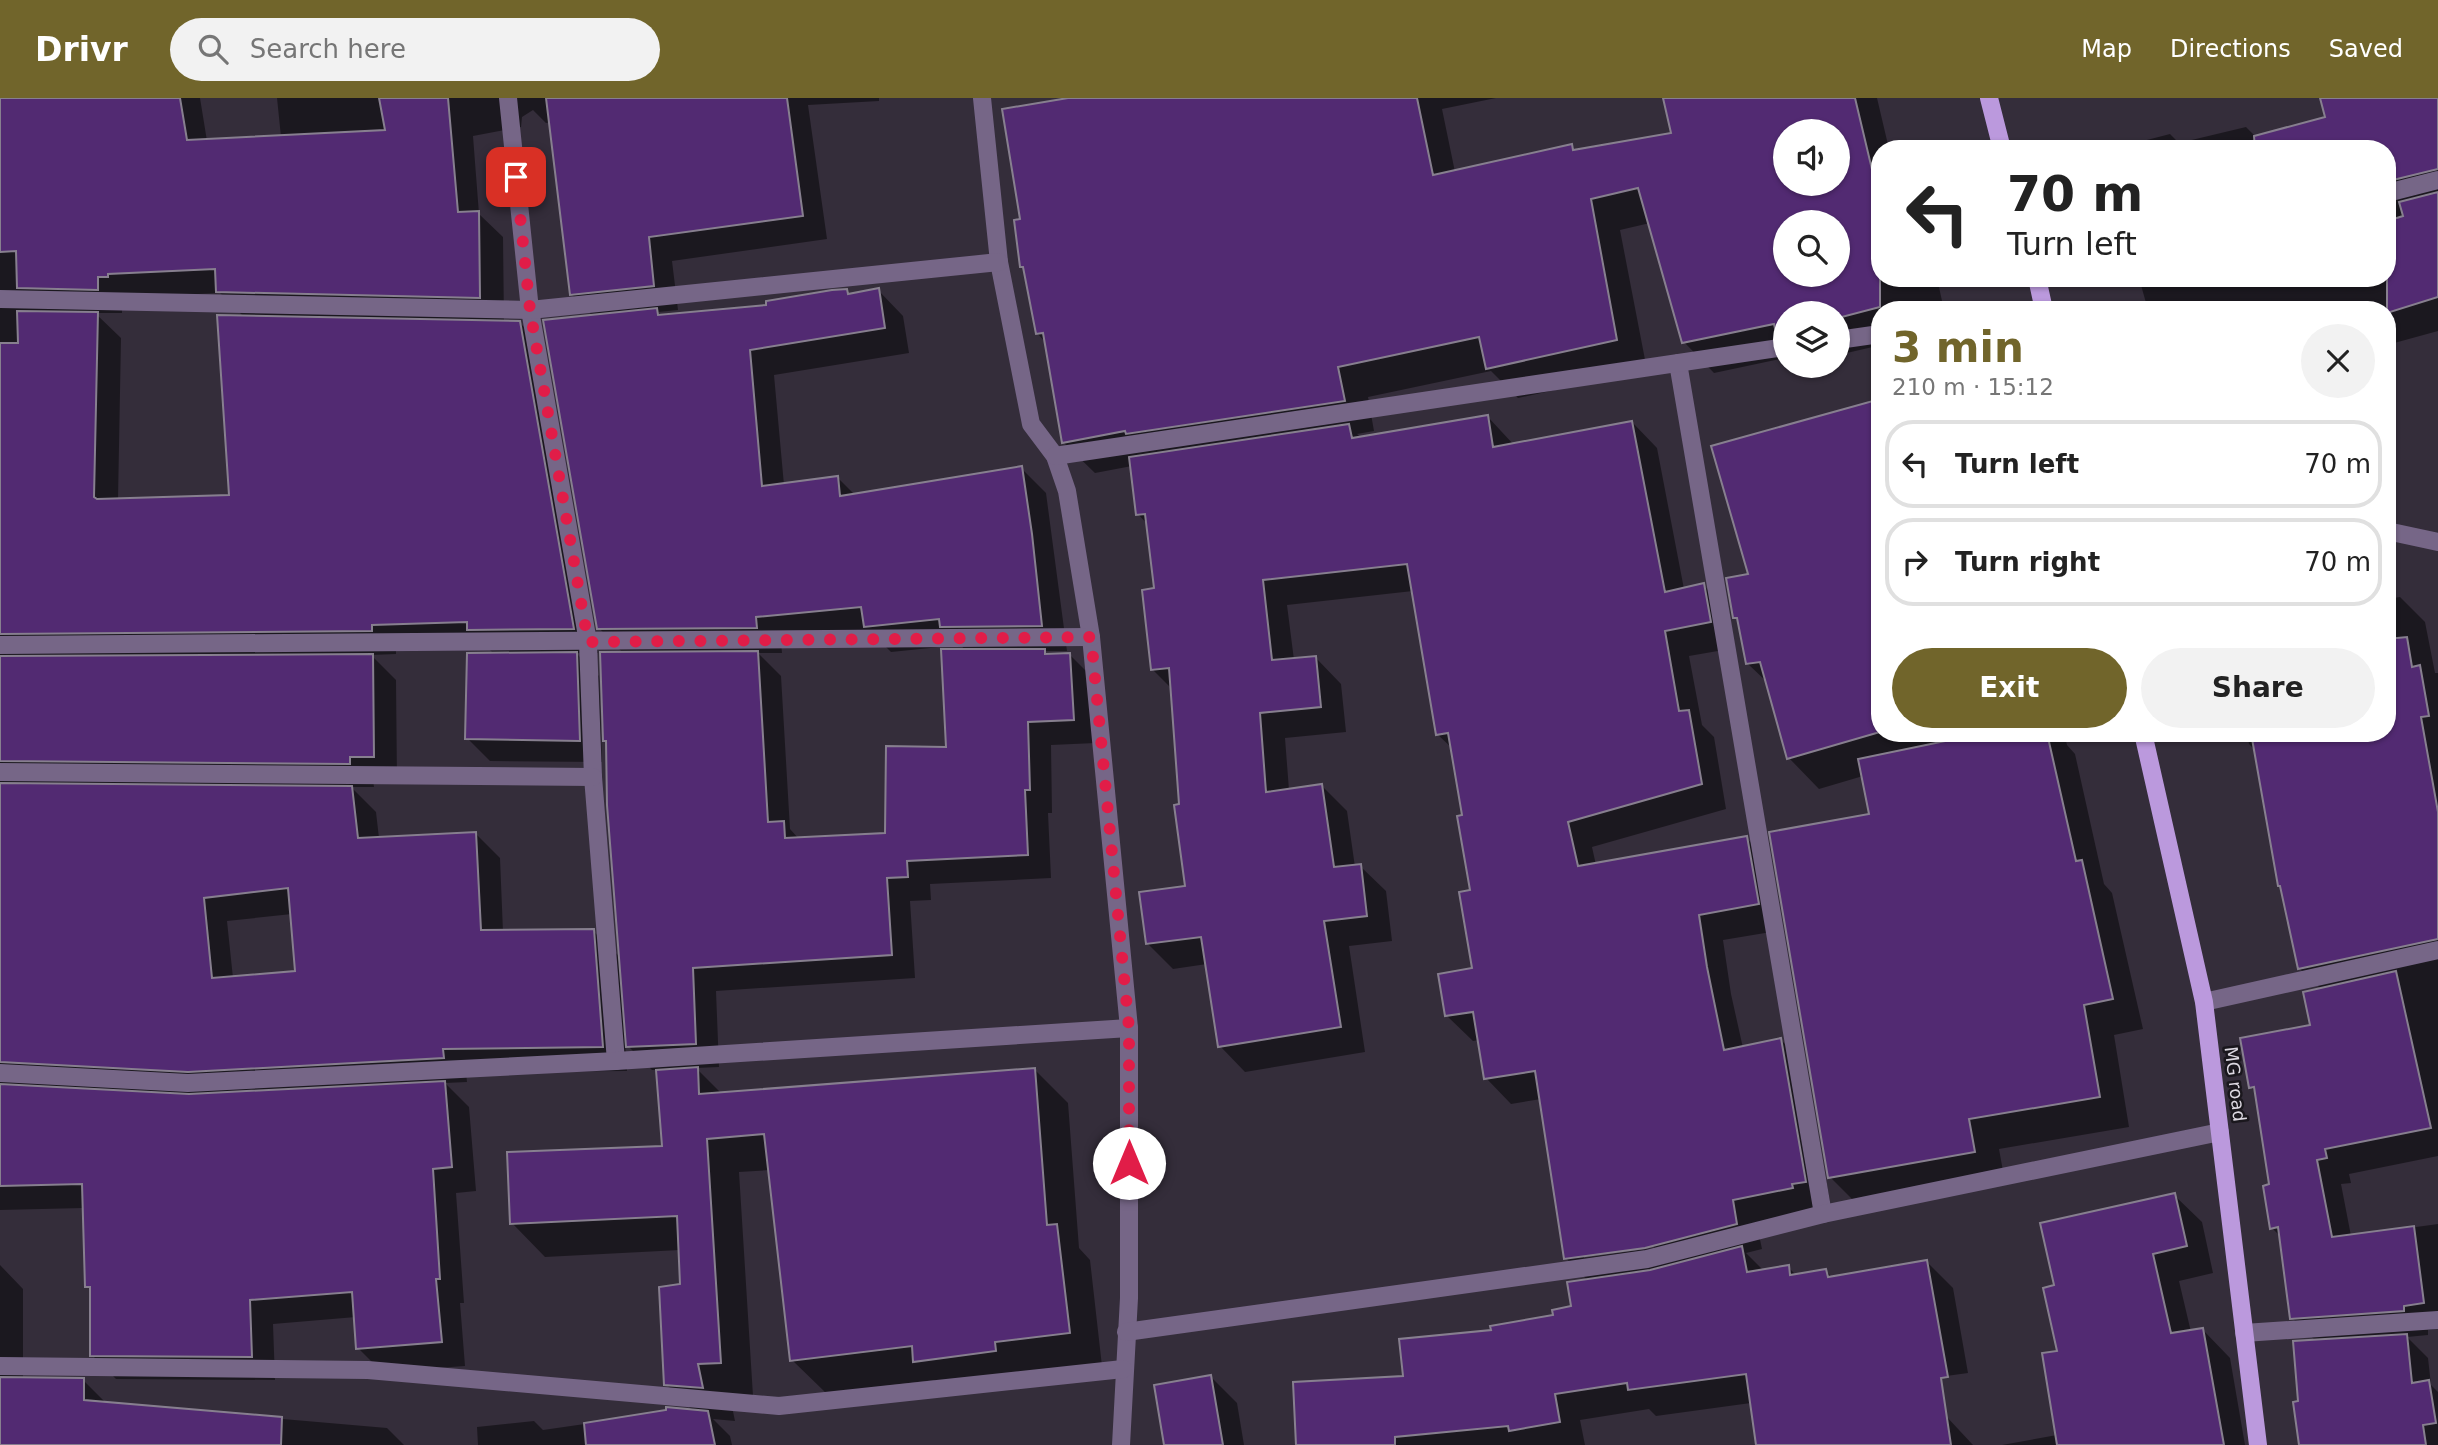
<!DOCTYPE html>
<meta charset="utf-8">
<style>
:root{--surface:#fff;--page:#f2f2f2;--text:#222;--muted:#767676;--line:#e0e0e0;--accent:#71652b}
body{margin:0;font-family:"DejaVu Sans",sans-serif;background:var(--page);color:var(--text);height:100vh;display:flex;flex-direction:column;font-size:26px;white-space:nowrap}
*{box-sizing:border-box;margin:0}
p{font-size:23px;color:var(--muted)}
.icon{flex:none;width:38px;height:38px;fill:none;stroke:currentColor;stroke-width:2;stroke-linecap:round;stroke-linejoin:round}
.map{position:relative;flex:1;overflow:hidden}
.drawer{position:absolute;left:1871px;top:203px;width:525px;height:441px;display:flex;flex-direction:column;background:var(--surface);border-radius:28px;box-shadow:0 2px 5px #0004}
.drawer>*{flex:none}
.hud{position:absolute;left:1871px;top:42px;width:525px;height:147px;border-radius:28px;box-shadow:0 2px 5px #0004;background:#fff;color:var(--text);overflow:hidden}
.tools{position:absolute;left:1773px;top:21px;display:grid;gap:14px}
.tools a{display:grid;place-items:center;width:77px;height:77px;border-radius:50%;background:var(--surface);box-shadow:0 2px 5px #0004;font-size:35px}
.pin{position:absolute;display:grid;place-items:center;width:60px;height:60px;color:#fff;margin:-30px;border-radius:14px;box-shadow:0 4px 10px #0006}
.me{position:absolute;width:77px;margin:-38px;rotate:0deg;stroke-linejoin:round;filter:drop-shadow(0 0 5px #0008)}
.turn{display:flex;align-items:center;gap:24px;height:147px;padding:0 21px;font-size:32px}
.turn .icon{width:91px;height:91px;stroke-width:2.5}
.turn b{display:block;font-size:49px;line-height:60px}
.round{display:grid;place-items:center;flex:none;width:74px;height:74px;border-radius:37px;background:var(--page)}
.overview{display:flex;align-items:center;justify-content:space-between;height:119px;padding:0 21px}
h1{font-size:42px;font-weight:700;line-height:52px;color:var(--accent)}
.action{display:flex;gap:14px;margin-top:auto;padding:14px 21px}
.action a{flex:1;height:80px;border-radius:42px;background:var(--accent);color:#fff;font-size:28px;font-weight:700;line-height:80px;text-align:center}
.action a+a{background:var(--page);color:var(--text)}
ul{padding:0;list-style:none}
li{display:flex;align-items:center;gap:21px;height:88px;margin:0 14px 10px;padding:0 7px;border:4px solid var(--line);border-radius:28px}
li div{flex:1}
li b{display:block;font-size:26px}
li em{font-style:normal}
header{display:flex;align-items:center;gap:42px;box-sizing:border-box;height:98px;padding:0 35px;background:var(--accent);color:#fff}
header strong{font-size:33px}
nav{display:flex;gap:38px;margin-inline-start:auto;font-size:24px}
.search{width:490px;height:63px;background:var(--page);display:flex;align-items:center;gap:18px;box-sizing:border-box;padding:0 24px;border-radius:38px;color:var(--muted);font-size:26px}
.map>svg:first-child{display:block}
.shadow{fill:#0007;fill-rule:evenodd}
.building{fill:#522a72;stroke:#877f8f;stroke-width:2;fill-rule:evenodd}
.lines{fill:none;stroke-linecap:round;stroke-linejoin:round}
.minor{stroke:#766687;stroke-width:18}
.major{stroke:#b9d;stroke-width:18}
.route{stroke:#e11d48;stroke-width:12;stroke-dasharray:0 21.6}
.labels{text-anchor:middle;stroke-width:5;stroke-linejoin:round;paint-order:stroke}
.street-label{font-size:18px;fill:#dcd8e1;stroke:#1a171d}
</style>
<header>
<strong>Drivr</strong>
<div class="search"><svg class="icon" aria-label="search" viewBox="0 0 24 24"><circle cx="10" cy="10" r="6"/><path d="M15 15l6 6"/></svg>Search here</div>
<nav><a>Map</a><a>Directions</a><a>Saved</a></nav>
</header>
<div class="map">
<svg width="2438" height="1347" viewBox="0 0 2438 1347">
<rect width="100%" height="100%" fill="#342d3a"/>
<g class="shadow">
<path d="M 0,0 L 200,0 L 207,43 L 281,39 L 277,0 L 879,0 L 879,3 L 808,7 L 827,141 L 672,163 L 678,212 L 658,214 L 662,218 L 768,208 L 846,193 L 850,197 L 878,192 L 903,218 L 909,255 L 774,277 L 784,387 L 838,380 L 855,397 L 1021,370 L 1046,395 L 1067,553 L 1044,553 L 1049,558 L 1070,557 L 1093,580 L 1096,645 L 1051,647 L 1052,715 L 1048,715 L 1051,780 L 930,786 L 931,802 L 910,803 L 915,880 L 716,893 L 719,969 L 696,970 L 722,996 L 1035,972 L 1068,1005 L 1079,1150 L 1090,1162 L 1102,1268 L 949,1297 L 934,1282 L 826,1295 L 792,1262 L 770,1072 L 739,1074 L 753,1298 L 730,1299 L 735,1323 L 713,1321 L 730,1338 L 732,1347 L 478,1347 L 477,1329 L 534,1323 L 543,1332 L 668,1314 L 694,1314 L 666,1286 L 682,1188 L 680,1152 L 545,1159 L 512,1125 L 663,1049 L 658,972 L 652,972 L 625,945 L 627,973 L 466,974 L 467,984 L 445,985 L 469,1009 L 476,1093 L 456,1095 L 464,1205 L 460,1205 L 465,1268 L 382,1274 L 358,1250 L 356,1219 L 273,1226 L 275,1282 L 116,1281 L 92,1257 L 92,1193 L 87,1188 L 84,1110 L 0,1112 ZM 533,12 L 546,25 L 550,24 L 571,196 L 594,219 L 599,530 L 624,556 L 605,642 L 608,645 L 621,860 L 593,833 L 503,834 L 500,760 L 475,735 L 379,740 L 376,714 L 351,689 L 374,689 L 373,682 L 397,682 L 396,582 L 371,557 L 396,556 L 396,551 L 486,548 L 494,556 L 467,640 L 490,663 L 602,664 L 599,578 L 576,555 L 598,555 L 544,249 L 520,225 L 504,225 L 503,139 L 479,116 L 473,38 L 521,29 L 522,19 ZM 220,195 L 244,219 L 231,399 L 118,402 L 121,240 L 95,215 L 122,215 L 122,203 L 131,199 ZM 872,535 L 891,554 L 960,547 L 967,553 L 948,651 L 887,737 L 799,741 L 790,731 L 781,578 L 758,555 L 782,555 L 781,544 ZM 292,816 L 297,875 L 233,880 L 227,823 Z"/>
<path d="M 1079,0 L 1496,0 L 1442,11 L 1455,74 L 1572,48 L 1576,53 L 1674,36 L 1665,0 L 1877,0 L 1889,51 L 1880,51 L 1880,180 L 1937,180 L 1944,212 L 1880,212 L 1880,256 L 1877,248 L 1838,257 L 1838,215 L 1785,215 L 1785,260 L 1714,275 L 1684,244 L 1650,125 L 1620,132 L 1647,272 L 1518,300 L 1491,273 L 1368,299 L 1374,333 L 1357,336 L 1362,340 L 1488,319 L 1514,347 L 1632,324 L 1657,350 L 1684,491 L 1703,487 L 1729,513 L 1735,550 L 1689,558 L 1702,627 L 1714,639 L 1726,711 L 1592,749 L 1596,767 L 1746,740 L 1772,765 L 1783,832 L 1723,842 L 1731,896 L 1743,950 L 1781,942 L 1806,967 L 1831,1109 L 1757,1127 L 1762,1151 L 1746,1155 L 1764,1173 L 1788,1169 L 1797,1178 L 1826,1173 L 1833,1180 L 1927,1164 L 1953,1190 L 1968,1275 L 1656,1318 L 1649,1311 L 1580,1322 L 1585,1347 L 1298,1347 L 1405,1280 L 1493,1234 L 1555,1218 L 1573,1210 L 1588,1183 L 1566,1160 L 1541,1001 L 1511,1006 L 1486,980 L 1479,942 L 1473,943 L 1447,918 L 1474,872 L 1472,794 L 1464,718 L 1453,651 L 1437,636 L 1413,493 L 1287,507 L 1294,562 L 1316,560 L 1341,586 L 1346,634 L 1285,640 L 1289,692 L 1322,688 L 1347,713 L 1355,769 L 1360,768 L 1386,793 L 1392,843 L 1349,848 L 1365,954 L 1245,974 L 1220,948 L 1207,866 L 1173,871 L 1147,845 L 1187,790 L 1172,591 L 1153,572 L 1156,492 L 1148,427 L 1138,416 L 1132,368 L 1095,375 L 1064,345 L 1046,245 L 1037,235 L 1026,173 L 1022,169 L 1022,123 ZM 1785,33 L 1838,33 L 1838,86 L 1785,86 ZM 1785,124 L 1838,124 L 1838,177 L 1785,177 ZM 1653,1147 L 1654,1150 L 1584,1160 L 1584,1157 Z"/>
<path d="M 2322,0 L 2438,0 L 2438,233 L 2387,247 L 2387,212 L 2148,212 L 2139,180 L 2387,180 L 2387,51 L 2112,51 L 2170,36 L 2179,45 L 2246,29 L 2256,39 L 2327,21 Z"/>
<path d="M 1880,303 L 1880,635 L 2064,635 L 2067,647 L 2075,656 L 2104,786 L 2112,795 L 2143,931 L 2114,937 L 2129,1029 L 1999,1051 L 2005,1084 L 1861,1110 L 1830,1079 L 1871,718 L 1863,678 L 1819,691 L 1789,660 L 1768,585 L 1748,566 L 1740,525 L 1735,520 L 1750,477 Z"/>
<path d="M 2400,499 L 2425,524 L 2435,575 L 2438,575 L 2438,1058 L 2349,1076 L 2351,1085 L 2341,1086 L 2351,1138 L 2438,1126 L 2438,1231 L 2428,1232 L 2428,1237 L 2407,1239 L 2428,1260 L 2431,1287 L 2438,1294 L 2438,1347 L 2300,1347 L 2300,1305 L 2316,1243 L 2292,1220 L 2281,1139 L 2272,1130 L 2271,1088 L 2256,995 L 2251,989 L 2312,928 L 2321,891 L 2300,871 L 2256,653 L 2249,646 L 2247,635 L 2387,635 L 2387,501 Z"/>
<path d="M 2174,1097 L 2202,1124 L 2213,1175 L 2179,1183 L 2191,1234 L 2203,1232 L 2230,1260 L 2245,1347 L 2002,1347 L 2057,1337 L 2059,1254 L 2056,1189 Z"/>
<path d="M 0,1167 L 23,1191 L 23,1281 L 83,1282 L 107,1306 L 387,1330 L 404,1347 L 0,1347 Z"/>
<path d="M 1211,1279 L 1237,1305 L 1244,1347 L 1165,1347 Z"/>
<path d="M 1946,1318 L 1973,1347 L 1759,1347 Z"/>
</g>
<g class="building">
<path d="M 0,0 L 180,0 L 187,42 L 385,32 L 379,0 L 448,0 L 458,114 L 479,113 L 480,200 L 216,194 L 215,171 L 108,176 L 108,179 L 98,179 L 98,192 L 17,190 L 16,153 L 0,154 Z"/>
<path d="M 546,0 L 787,0 L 803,118 L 649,139 L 654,188 L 570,197 Z"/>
<path d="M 1068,0 L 1417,0 L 1433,77 L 1572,46 L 1573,52 L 1671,35 L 1663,0 L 1855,0 L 1880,105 L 1880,209 L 1838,220 L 1838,215 L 1785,215 L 1785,232 L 1776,235 L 1774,226 L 1682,245 L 1638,90 L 1591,101 L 1617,242 L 1486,271 L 1479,239 L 1338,269 L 1345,303 L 1126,336 L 1125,333 L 1062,345 L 1043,235 L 1036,236 L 1023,169 L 1020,169 L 1014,122 L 1020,121 L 1002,11 ZM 1785,33 L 1838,33 L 1838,86 L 1785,86 ZM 1785,124 L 1838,124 L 1838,177 L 1785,177 Z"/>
<path d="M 2320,0 L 2438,0 L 2438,71 L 2393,82 L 2387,51 L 2255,51 L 2254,38 L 2325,19 Z"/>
<path d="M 2438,94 L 2438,199 L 2387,215 L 2387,123 L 2403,118 L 2399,104 Z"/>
<path d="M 879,190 L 885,230 L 750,252 L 762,388 L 838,378 L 840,398 L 1022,368 L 1032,436 L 1042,528 L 940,529 L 939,521 L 864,529 L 861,509 L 756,519 L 757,530 L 597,531 L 543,222 L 657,210 L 658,217 L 766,207 L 766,203 L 832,192 L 847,191 L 848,196 Z"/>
<path d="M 17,213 L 98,214 L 94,399 L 97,401 L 229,397 L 217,217 L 520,223 L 574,531 L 467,532 L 467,524 L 372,527 L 372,533 L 0,536 L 0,245 L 18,245 Z"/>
<path d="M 1880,301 L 1880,634 L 1787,661 L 1760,564 L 1746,566 L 1737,520 L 1733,520 L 1726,480 L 1748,476 L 1711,348 Z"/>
<path d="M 1488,317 L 1493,349 L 1632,323 L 1665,494 L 1704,485 L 1711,524 L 1665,533 L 1679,613 L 1689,612 L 1702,686 L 1568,724 L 1578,768 L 1747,738 L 1759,806 L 1699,817 L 1707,869 L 1724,952 L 1781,940 L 1806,1084 L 1792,1086 L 1793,1090 L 1733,1102 L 1737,1126 L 1645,1150 L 1564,1161 L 1535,973 L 1484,981 L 1473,914 L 1445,918 L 1438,876 L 1472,870 L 1459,794 L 1470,792 L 1457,718 L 1462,717 L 1448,635 L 1436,637 L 1407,466 L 1263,482 L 1272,562 L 1316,558 L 1321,609 L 1260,615 L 1266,694 L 1322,686 L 1334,769 L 1361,766 L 1367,818 L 1324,823 L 1341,929 L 1218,949 L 1201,839 L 1146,846 L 1139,794 L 1185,788 L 1174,707 L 1179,706 L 1169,570 L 1151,572 L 1142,492 L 1154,490 L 1145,416 L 1136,417 L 1129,359 L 1349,326 L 1352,340 Z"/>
<path d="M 2407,539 L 2412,569 L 2420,567 L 2429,618 L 2421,619 L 2438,714 L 2438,841 L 2298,871 L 2280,788 L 2278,788 L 2251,635 L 2387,635 L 2387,541 Z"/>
<path d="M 941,551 L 1045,551 L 1045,556 L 1070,555 L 1074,622 L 1028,624 L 1030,692 L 1025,692 L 1028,757 L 907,763 L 908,779 L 887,780 L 892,857 L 693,870 L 696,946 L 626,949 L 607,707 L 606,643 L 603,643 L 600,554 L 758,553 L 768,724 L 784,723 L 785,740 L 885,735 L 886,648 L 946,649 Z"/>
<path d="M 577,554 L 580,643 L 465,641 L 467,555 Z"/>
<path d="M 373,556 L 374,659 L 350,659 L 350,666 L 0,663 L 0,558 Z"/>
<path d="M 1984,635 L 2047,635 L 2076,763 L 2082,762 L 2113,901 L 2084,907 L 2100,999 L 1969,1021 L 1975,1054 L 1828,1080 L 1769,734 L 1869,716 L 1858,661 Z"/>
<path d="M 0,685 L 352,688 L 358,740 L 476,734 L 481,832 L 594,831 L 603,949 L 443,951 L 444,960 L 188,974 L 0,964 ZM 288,790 L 295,873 L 212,880 L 204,800 Z"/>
<path d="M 2396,873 L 2431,1030 L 2325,1051 L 2327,1060 L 2317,1062 L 2332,1139 L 2414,1128 L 2424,1205 L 2404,1208 L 2404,1213 L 2290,1221 L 2278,1129 L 2270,1131 L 2263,1088 L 2269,1086 L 2254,989 L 2249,990 L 2240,940 L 2310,927 L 2303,894 Z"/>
<path d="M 698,969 L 699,996 L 1035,970 L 1047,1127 L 1057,1126 L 1070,1235 L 995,1244 L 996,1253 L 913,1264 L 912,1248 L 790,1263 L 764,1036 L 707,1041 L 721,1265 L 698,1266 L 703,1290 L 664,1287 L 659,1189 L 680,1186 L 677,1118 L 510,1126 L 507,1054 L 662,1048 L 656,972 Z"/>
<path d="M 445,983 L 452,1069 L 433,1071 L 440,1181 L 436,1181 L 442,1244 L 356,1251 L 352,1194 L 250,1202 L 252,1259 L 90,1258 L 90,1189 L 85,1189 L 82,1086 L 0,1088 L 0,986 L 189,996 Z"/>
<path d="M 2175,1095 L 2187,1148 L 2153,1156 L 2171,1235 L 2203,1230 L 2224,1347 L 2057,1347 L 2042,1255 L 2057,1253 L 2043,1190 L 2054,1187 L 2040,1125 Z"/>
<path d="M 1742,1148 L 1747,1174 L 1789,1167 L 1790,1177 L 1826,1171 L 1828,1179 L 1927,1162 L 1948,1279 L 1941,1280 L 1951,1347 L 1756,1347 L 1746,1276 L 1628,1292 L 1627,1285 L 1555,1296 L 1560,1324 L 1509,1333 L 1508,1328 L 1395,1339 L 1395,1347 L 1296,1347 L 1293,1284 L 1403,1278 L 1399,1241 L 1491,1232 L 1490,1228 L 1553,1217 L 1552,1212 L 1571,1208 L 1567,1184 L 1650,1172 Z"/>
<path d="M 2407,1236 L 2412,1285 L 2429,1282 L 2436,1325 L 2423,1327 L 2426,1347 L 2299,1347 L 2293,1304 L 2298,1303 L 2293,1243 Z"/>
<path d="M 1211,1277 L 1223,1347 L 1164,1347 L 1154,1287 Z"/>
<path d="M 0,1279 L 84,1280 L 84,1302 L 282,1319 L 281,1347 L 0,1347 Z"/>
<path d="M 666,1309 L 708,1313 L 715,1347 L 586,1347 L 584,1325 L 666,1312 Z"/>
</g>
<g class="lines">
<g class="minor">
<path d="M 508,0 L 530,212 L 588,544 L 593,679 L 616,963"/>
<path d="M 982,0 L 999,164 L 1031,326 L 1055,358 L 1067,393 L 1091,539 L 1129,930 L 1129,1200 L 1121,1347"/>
<path d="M 2387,95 L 2438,82"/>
<path d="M 0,201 L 530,212 L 999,164"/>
<path d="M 1838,242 L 1880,236"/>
<path d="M 1678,265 L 1823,1116"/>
<path d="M 1055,358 L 1785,249"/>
<path d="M 2387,433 L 2438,444"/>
<path d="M 0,547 L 1091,539"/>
<path d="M 0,674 L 593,679"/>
<path d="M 2204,904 L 2438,852"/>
<path d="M 0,975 L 188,985 L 616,963 L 1129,930"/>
<path d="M 1126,1234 L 1647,1161 L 1823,1116 L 2220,1034"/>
<path d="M 2244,1235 L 2438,1222"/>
<path d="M 0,1268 L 368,1272 L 779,1308 L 1123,1271"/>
</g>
<g class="major">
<path d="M 1989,0 L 2002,51"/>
<path d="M 2037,180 L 2044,212"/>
<path d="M 2143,635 L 2204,904 L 2258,1347"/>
</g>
</g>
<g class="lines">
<path class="route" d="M 516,79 L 530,212 L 588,544 L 1091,539 L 1129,930 L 1129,1065"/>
</g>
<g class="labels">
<g class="street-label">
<text transform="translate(2235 986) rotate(83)" y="6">MG road</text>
</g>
</g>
</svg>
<div class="tools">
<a><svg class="icon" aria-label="sound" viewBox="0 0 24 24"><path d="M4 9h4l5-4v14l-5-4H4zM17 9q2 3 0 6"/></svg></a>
<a><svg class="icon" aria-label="search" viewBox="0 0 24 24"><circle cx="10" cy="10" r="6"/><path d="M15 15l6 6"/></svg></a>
<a><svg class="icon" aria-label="layers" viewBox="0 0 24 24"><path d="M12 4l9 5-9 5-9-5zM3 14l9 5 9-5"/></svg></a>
</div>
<div class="pin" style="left:516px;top:79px;background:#d93025"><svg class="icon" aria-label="arrive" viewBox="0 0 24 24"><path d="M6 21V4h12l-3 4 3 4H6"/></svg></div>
<svg class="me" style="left:1129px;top:1065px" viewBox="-20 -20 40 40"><circle r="19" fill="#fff"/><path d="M0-13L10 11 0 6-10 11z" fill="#e11d48"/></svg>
<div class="hud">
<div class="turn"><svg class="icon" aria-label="left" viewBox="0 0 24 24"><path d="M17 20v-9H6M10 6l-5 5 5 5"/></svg><div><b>70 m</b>Turn left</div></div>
</div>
<section class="drawer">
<div class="overview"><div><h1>3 min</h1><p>210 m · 15:12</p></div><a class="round"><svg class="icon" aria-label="close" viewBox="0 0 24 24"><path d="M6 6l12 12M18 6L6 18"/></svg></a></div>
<ul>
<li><svg class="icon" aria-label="left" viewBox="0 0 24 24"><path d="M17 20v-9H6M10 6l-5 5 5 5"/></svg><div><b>Turn left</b></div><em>70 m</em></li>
<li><svg class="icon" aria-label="right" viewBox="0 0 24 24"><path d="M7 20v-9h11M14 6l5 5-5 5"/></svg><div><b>Turn right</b></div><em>70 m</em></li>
</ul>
<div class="action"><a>Exit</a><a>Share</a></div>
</section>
</div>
